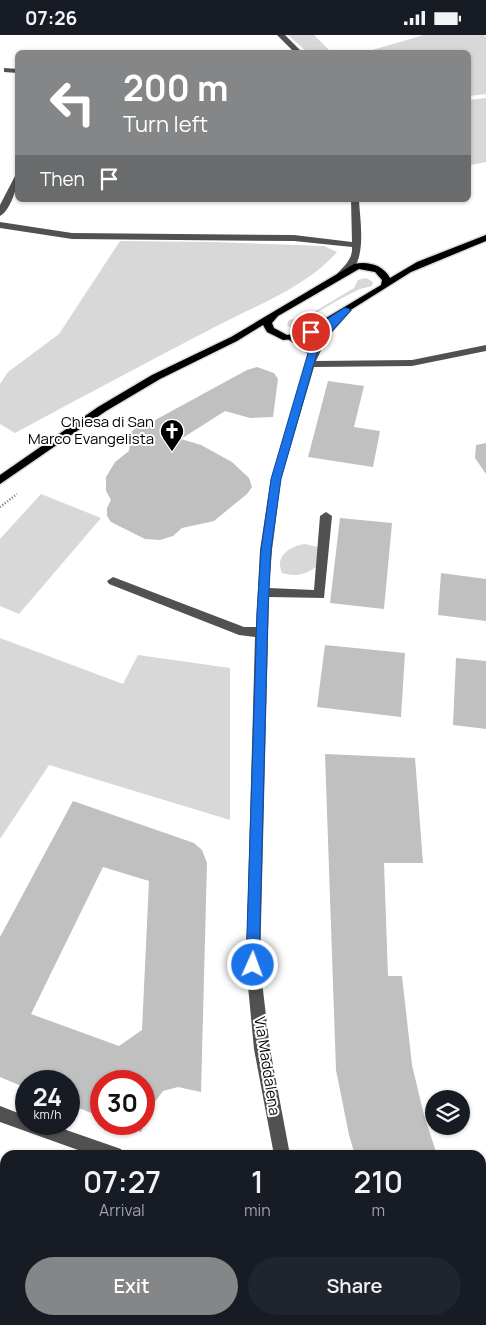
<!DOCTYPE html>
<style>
:root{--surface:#171b24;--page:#20242c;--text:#f1f3f6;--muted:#9ea1a6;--accent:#858687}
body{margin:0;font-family:Manrope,sans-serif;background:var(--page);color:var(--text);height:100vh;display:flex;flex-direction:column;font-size:19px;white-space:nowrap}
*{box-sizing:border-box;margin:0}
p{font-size:16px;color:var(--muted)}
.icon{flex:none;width:28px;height:28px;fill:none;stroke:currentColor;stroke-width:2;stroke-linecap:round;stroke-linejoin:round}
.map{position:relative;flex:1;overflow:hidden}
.sheet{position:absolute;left:0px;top:1115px;width:486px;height:175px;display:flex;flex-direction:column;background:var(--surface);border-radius:15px 15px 0 0;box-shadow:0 1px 4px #0004}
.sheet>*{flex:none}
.banner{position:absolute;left:15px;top:15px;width:456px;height:152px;border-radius:8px;box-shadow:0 1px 4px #0004;background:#858687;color:#fff;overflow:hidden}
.controls{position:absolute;left:425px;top:1055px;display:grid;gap:10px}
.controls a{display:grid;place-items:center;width:45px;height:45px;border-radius:50%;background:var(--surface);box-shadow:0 1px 4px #0004;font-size:25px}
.speed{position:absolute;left:15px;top:1035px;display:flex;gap:10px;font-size:25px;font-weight:700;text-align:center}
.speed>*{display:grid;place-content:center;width:65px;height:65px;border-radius:50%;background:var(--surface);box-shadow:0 1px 4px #0004;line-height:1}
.speed small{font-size:12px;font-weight:400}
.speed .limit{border:8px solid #d22;background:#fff;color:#111}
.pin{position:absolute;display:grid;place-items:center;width:42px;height:42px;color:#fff;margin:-21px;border:2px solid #fff;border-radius:50%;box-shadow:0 1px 5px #0007}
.me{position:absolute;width:55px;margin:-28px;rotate:2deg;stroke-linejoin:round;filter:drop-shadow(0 0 4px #0008)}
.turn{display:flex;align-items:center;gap:18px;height:105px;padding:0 25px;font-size:22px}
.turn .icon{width:65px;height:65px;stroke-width:2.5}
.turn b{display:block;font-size:35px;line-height:42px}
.then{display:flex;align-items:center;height:48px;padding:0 25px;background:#0003;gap:10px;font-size:19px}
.eta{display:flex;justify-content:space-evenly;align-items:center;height:85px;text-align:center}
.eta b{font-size:30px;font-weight:600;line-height:35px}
.cta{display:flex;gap:10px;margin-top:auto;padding:10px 25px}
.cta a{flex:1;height:58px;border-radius:30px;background:var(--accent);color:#fff;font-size:20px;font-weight:600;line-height:58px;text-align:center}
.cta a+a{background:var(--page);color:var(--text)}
.status{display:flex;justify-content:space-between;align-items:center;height:35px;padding:0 25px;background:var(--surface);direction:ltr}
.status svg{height:14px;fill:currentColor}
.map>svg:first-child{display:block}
.green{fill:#d8d8d8}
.building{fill:#c0c0c0;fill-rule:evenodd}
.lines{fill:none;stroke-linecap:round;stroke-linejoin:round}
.major-casing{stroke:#dbdbdb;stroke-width:3}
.path{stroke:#737373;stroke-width:2.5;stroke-dasharray:1 2;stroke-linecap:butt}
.minor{fill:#515151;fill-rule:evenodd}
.major{fill:#000;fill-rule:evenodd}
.route{fill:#1a73e8;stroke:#114b97}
.labels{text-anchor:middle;stroke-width:4;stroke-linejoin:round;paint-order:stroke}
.poi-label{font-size:15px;fill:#000;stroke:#fff;text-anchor:end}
.street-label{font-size:15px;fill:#000;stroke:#fff}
</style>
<div class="status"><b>07:26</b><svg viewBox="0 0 49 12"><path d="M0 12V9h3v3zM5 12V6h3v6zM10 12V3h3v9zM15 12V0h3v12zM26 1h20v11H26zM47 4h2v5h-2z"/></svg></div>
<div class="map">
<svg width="486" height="1290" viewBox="0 0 486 1290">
<rect width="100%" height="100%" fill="#fff"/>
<g class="green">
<path d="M 288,0 L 314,0 L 331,17 L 307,17 Z"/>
<path d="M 424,0 L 484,0 L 486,2 L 486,59 L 469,61 L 469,18 L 365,17 Z"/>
<path d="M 486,63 L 486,127 L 471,130 L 469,129 L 469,65 Z"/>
<path d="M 120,206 L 213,207 L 324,211 L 337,217 C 306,253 252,272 211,294 C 145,328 80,363 15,398 L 0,389 L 0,349 L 8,337 L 59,299 Z"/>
<path d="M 366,243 L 373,247 L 372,251 L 360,254 L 340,264 L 311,281 L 300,293 L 291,293 L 287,290 L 289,285 L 309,280 L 354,253 L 358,245 Z"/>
<path d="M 41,459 L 101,483 L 19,579 L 0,571 L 0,504 Z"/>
<path d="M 305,509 L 318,512 L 316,532 C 305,540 296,542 282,538 C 274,521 290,511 305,509 Z"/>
<path d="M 0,603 L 123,649 L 138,620 L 230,633 L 230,785 L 49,730 L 0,804 Z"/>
</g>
<g class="building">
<path d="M 257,332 L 274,338 L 278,344 L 273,382 L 250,383 L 225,376 L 181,404 L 201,410 L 232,427 L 249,443 L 252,452 L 247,459 L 214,486 L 182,493 L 173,501 L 160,505 L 145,504 L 111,487 L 107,481 L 107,473 L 111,465 L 106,456 L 106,442 L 115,427 L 129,416 L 131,397 L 137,392 L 148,391 L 157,384 L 247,335 Z"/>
<path d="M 328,346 L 364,351 L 354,392 L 380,396 L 373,432 L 308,422 Z"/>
<path d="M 486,408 L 486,439 L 475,423 L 476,410 Z"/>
<path d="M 340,483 L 392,488 L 384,574 L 330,568 Z"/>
<path d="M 441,538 L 486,544 L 486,586 L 438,580 Z"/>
<path d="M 325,610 L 405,618 L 401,682 L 317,672 Z"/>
<path d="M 456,623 L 486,626 L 486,694 L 453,690 Z"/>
<path d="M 325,719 L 415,723 L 423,828 L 384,828 L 388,941 L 402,941 L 412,1030 L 424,1080 L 437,1120 L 355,1120 L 349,1100 L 336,1035 Z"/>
<path d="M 73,766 L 194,808 L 202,815 L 207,828 L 201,1057 L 178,1052 L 163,1056 L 151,1072 L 141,1097 L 120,1089 L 144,1089 L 144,1046 L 101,1046 L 101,1082 L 69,1069 L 69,1046 L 26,1046 L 26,1053 L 0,1042 L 0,902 ZM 103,832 L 149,846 L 142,995 L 119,1011 L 31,979 Z"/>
<path d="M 24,1285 L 207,1285 L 212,1290 L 29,1290 Z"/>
</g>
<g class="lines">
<g class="major-casing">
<path id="major" d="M 486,200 L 486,206 L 411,237 L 306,303 L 283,305 L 267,297 L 263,290 L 237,306 L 160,344 L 106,376 L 0,449 L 0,440 L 98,372 L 152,340 L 231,302 L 354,229 C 368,226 383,230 390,243 L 417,227 ZM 359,234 L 375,237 L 382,245 L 381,250 L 301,298 L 287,300 L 274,293 L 272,288 L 278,281 Z"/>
</g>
<path class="path" d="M 0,472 L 17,459"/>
<g class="minor">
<path d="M 277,0 L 285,0 L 303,18 L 295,18 Z"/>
<path d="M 4,33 L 18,34 L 18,38 L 4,37 Z"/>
<path d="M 15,141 L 18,141 C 18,151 10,176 0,181 L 0,170 Z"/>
<path d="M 351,165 L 359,165 C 360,187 369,233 342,242 L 337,239 C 344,231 353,224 352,212 L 294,206 L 72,204 L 0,193 L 0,187 L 72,198 L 294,200 L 352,207 Z"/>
<path d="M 347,272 L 352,275 L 327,303 L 316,326 L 412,325 L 486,310 L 486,316 L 412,331 L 314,332 L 281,444 L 272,515 L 269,553 L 314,555 L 320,481 L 326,477 L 332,481 L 324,563 L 269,562 L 260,930 L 270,1014 L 290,1120 L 274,1120 L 254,1014 L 246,930 L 255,602 L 239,600 L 109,549 L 107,546 L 113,542 L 244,592 L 256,592 L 260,515 L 271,444 L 308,319 L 286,303 L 291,300 L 312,312 L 320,299 L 344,273 Z"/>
<path d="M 0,1071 L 26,1081 L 26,1089 L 49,1089 L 121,1114 L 123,1120 L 92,1120 L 0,1087 Z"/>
<path d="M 5,1262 L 6,1285 L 0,1288 L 0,1264 Z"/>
<path d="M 318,1285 L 336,1285 L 337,1290 L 319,1290 Z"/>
</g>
<use href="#major" class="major"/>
</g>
<path class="route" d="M 344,273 L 347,273 L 351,275 L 326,302 L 317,318 L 281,444 L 271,515 L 268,577 L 259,930 L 257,935 L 253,937 L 248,935 L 246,930 L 257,577 L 261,515 L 271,444 L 308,318 L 320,299 L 327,291 L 311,300 L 307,297 Z"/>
<defs>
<g id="church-pin" transform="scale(1.25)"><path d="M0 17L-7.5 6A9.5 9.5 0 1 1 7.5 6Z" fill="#000" stroke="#fff"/><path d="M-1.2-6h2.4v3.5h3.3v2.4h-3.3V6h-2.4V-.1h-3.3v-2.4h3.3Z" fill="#fff"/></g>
</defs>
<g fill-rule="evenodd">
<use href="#church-pin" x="172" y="396"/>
</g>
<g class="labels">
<g class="poi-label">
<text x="154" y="392">Chiesa di San<tspan x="154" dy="17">Marco Evangelista</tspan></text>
</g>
<g class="street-label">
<text transform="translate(267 1031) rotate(81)" y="5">Via Maddalena</text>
</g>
</g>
</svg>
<div class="controls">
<a><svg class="icon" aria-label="layers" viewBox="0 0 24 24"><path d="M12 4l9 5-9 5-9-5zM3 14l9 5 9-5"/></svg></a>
</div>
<div class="speed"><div>24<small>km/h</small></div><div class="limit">30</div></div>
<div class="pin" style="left:311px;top:297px;background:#d93025"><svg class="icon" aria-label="arrive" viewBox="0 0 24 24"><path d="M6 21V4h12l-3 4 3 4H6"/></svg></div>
<svg class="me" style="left:253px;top:930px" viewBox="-20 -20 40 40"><circle r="17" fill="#1a73e8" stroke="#fff" stroke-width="3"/><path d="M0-11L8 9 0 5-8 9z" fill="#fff"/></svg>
<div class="banner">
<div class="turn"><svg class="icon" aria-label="left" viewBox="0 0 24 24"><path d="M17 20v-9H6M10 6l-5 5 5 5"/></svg><div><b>200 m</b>Turn left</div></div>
<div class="then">Then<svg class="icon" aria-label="arrive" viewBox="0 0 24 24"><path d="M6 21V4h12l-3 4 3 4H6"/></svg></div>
</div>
<section class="sheet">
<div class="eta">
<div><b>07:27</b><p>Arrival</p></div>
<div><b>1</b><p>min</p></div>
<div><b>210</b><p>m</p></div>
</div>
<div class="cta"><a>Exit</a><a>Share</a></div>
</section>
</div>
